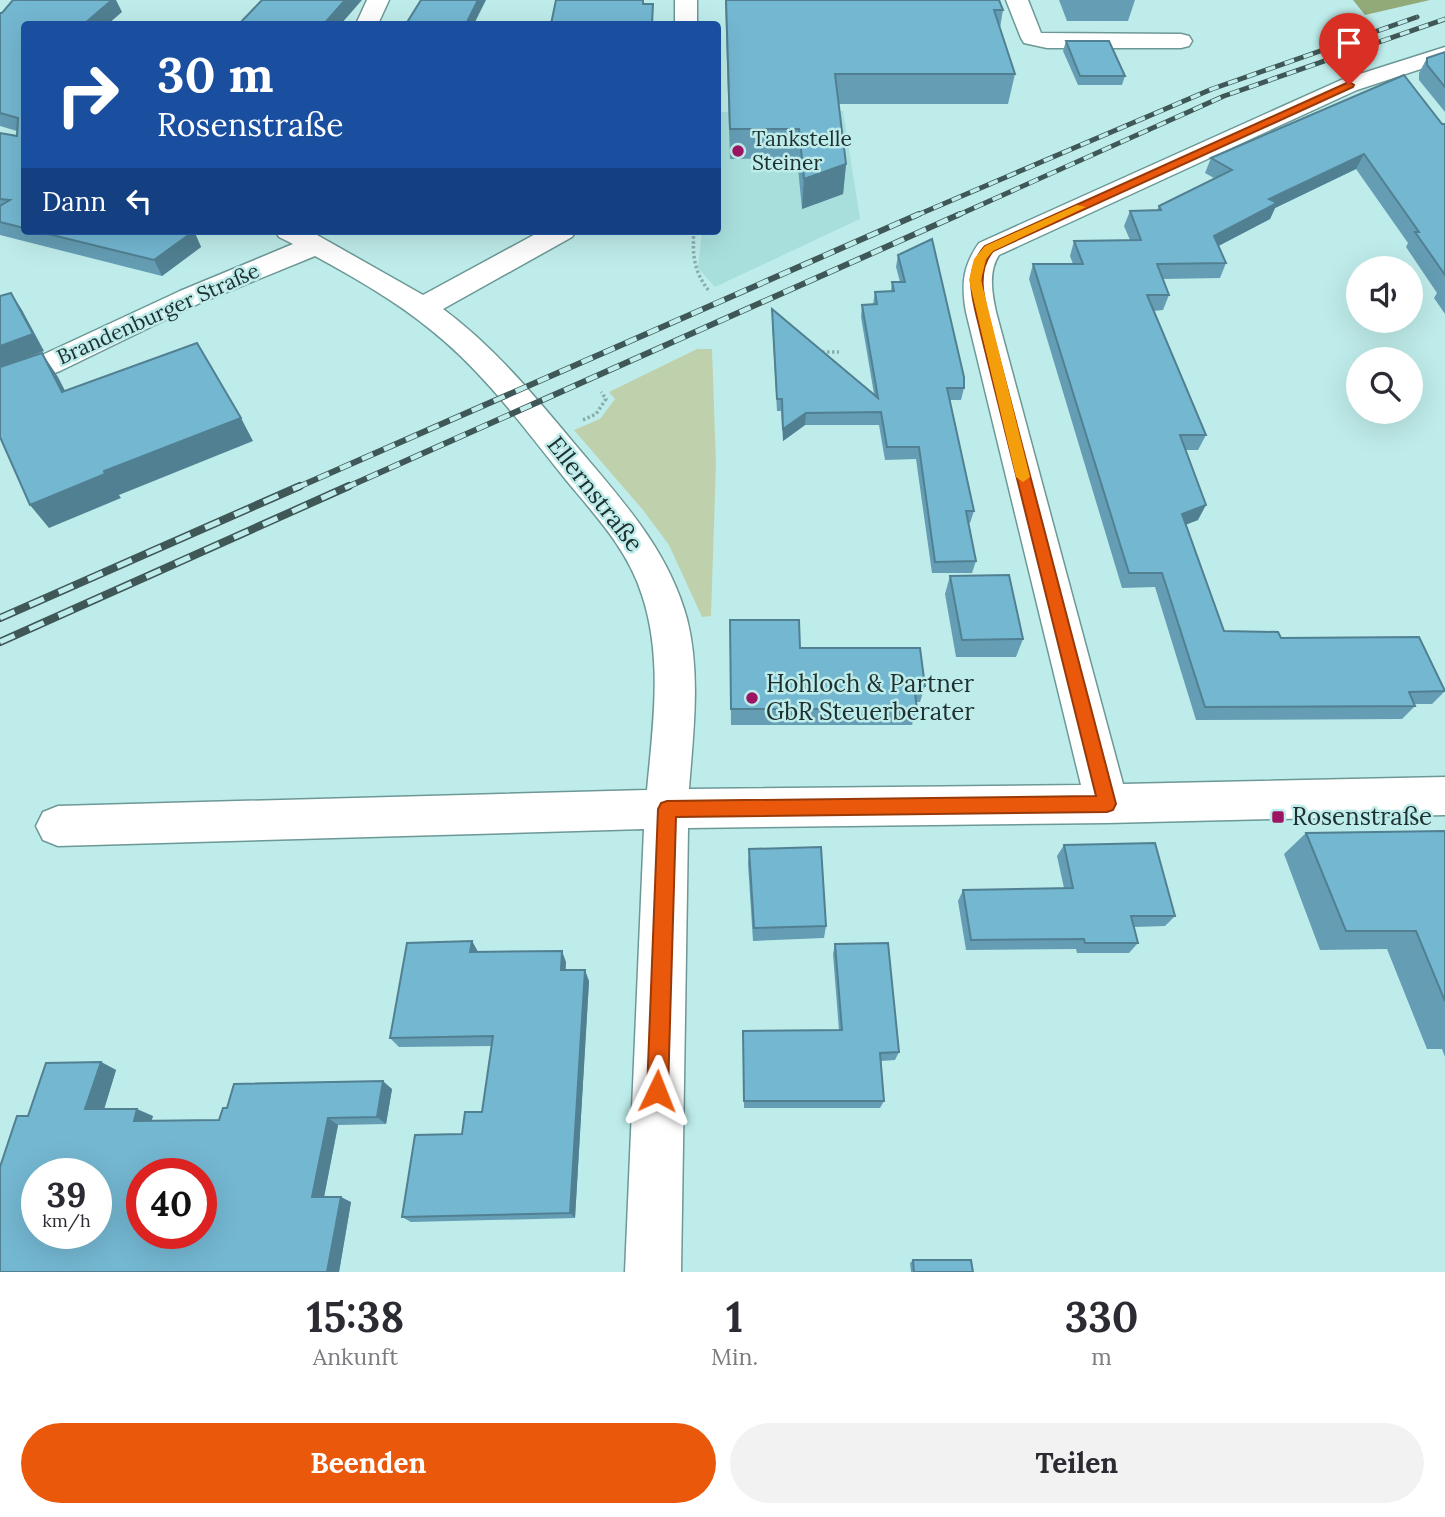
<!DOCTYPE html>
<html lang="de">
<meta charset="utf-8">
<style>
:root{--surface:#fff;--page:#f2f2f3;--text:#2b2b33;--muted:#7c7c81;--accent:#ea580c}
body{margin:0;font-family:Lora,serif;background:var(--page);color:var(--text);height:100vh;display:flex;flex-direction:column;font-size:26px;white-space:nowrap}
*{box-sizing:border-box;margin:0}
p{font-size:23px;color:var(--muted)}
.icon{flex:none;width:38px;height:38px;fill:none;stroke:currentColor;stroke-width:2;stroke-linecap:round;stroke-linejoin:round}
.map{position:relative;height:1272px;overflow:hidden}
.side{display:flex;flex-direction:column;background:var(--surface);flex:1}
.side>*{flex:none}
.banner{position:absolute;left:21px;top:21px;width:700px;height:214px;border-radius:7px;box-shadow:0 7px 28px #0002;background:#1a4fa0;color:#fff;overflow:hidden}
.controls{position:absolute;left:1346px;top:256px;display:grid;gap:14px}
.controls a{display:grid;place-items:center;width:77px;height:77px;border-radius:50%;background:var(--surface);box-shadow:0 7px 28px #0002;font-size:35px}
.speed{position:absolute;left:21px;top:1158px;display:flex;gap:14px;font-size:35px;font-weight:700;text-align:center}
.speed>*{display:grid;place-content:center;width:91px;height:91px;border-radius:50%;background:var(--surface);box-shadow:0 7px 28px #0002;line-height:1}
.speed small{font-size:18px;font-weight:400}
.speed .limit{border:10px solid #d22;background:#fff;color:#111}
.pin{position:absolute;display:grid;place-items:center;width:60px;height:60px;color:#fff;margin:-72px -30px;border-radius:50% 50% 50% 0;rotate:-45deg;box-shadow:0 0 7px #0007}
.pin .icon{rotate:45deg}
.me{position:absolute;width:77px;margin:-38px;rotate:2deg;stroke-linejoin:round;filter:drop-shadow(0 0 5px #0008)}
.turn{display:flex;align-items:center;gap:24px;height:147px;padding:0 21px;font-size:32px}
.turn .icon{width:91px;height:91px;stroke-width:2.5}
.turn b{display:block;font-size:49px;line-height:60px}
.then{display:flex;align-items:center;height:66px;padding:0 21px;background:#0003;gap:14px;font-size:26px}
.eta{display:flex;justify-content:space-evenly;align-items:center;height:119px;text-align:center}
.eta b{font-size:42px;font-weight:700;line-height:49px}
.button{display:flex;gap:14px;margin-top:auto;padding:14px 21px}
.button a{flex:1;height:80px;border-radius:42px;background:var(--accent);color:#fff;font-size:28px;font-weight:700;line-height:80px;text-align:center}
.button a+a{background:var(--page);color:var(--text)}
.map>svg:first-child{display:block}
.built{fill:#a8dfdd}
.green{fill:#bfd1ac}
.forest{fill:#92aa77}
.lines{fill:none;stroke-linecap:round;stroke-linejoin:round}
.minor-casing{stroke:#6c9896;stroke-width:3}
.path{stroke:#88adab;stroke-width:3.5;stroke-dasharray:2.5 2.5;stroke-linecap:butt}
.minor{fill:#fff;fill-rule:evenodd}
.rail-far2-casing{stroke:#3f5756;stroke-width:5}
.rail-far1-casing{stroke:#3f5756;stroke-width:6}
.rail-casing{stroke:#3f5756;stroke-width:8}
.rail-far2{stroke:#beecea;stroke-width:3.5;stroke-dasharray:10;stroke-linecap:butt}
.rail-far1{stroke:#beecea;stroke-width:4.5;stroke-dasharray:12;stroke-linecap:butt}
.rail{stroke:#beecea;stroke-width:5;stroke-dasharray:16;stroke-linecap:butt}
.wall{fill:#649db4}
.shaded-wall{fill:#518092}
.building{fill:#74b7d1;stroke:#518092;stroke-width:2;fill-rule:evenodd}
.route{fill:#ea580c;stroke:#983908;stroke-width:2}
.slow{fill:#f59e0b}
.poi-dot{fill:#9d1463;stroke:#beecea;stroke-width:2.5}
.labels{text-anchor:middle;stroke-width:5;stroke-linejoin:round;paint-order:stroke}
.far-poi-label{font-size:21px;fill:#1d2f2e;stroke:#beecea;text-anchor:start}
.far-street-label{font-size:21px;fill:#1d2f2e;stroke:#beecea}
.street-label{font-size:24px;fill:#1d2f2e;stroke:#beecea}
.poi-label{font-size:24px;fill:#1d2f2e;stroke:#beecea;text-anchor:start}
</style>
<div class="map">
<svg width="1445" height="1272" viewBox="0 0 1445 1272">
<rect width="100%" height="100%" fill="#beecea"/>
<path class="built" d="M 843,111 L 860,219 L 715,287 L 698,268 L 702,231 L 718,231 L 718,112 Z"/>
<path class="green" d="M 697,349 L 712,349 L 716,463 L 711,616 L 702,617 L 669,545 L 643,510 L 574,430 L 600,419 L 615,399 L 609,392 Z"/>
<path class="forest" d="M 1353,0 L 1430,0 L 1365,15 Z"/>
<g class="lines">
<g class="minor-casing">
<g id="minor">
<path d="M 367,0 L 389,0 L 378,24 L 356,24 Z"/>
<rect x="675" y="0" width="22" height="24"/>
<path d="M 1006,0 L 1028,0 L 1041,33 L 1181,34 L 1189,36 L 1192,41 L 1189,46 L 1181,48 L 1047,48 L 1024,43 L 1021,38 Z"/>
<path d="M 1445,47 L 1445,61 L 1357,90 L 999,255 C 988,272 992,293 996,312 L 1123,784 L 1445,777 L 1445,815 L 1107,823 L 688,828 L 681,1272 L 625,1272 L 644,829 L 58,846 L 43,840 L 36,826 L 43,812 L 58,806 L 647,790 C 653,725 663,658 642,595 C 628,550 595,515 566,480 C 524,428 484,372 431,330 C 396,301 355,278 315,256 L 200,303 L 60,371 L 0,393 L 0,370 L 38,357 L 180,291 L 293,244 L 279,237 L 275,231 L 310,231 L 423,295 L 541,231 L 576,231 L 572,237 L 443,309 C 493,346 533,394 573,442 C 619,497 668,548 687,619 C 701,674 693,734 689,789 L 1081,785 L 966,312 C 961,284 963,266 979,243 L 1341,80 Z"/>
</g>
</g>
<g class="path">
<path d="M 694,231 C 692,255 694,273 710,292"/>
<path d="M 817,352 L 839,352"/>
<path d="M 583,420 L 596,414 L 606,399 L 601,392"/>
</g>
<use href="#minor" class="minor"/>
<g class="rail-far2-casing">
<g id="rail-far2">
<path d="M 915,216 L 1212,89 L 1417,17"/>
<path d="M 956,216 L 1224,96 L 1445,19"/>
</g>
</g>
<g class="rail-far1-casing">
<g id="rail-far1">
<path d="M 296,488 L 919,214"/>
<path d="M 345,488 L 960,214"/>
</g>
</g>
<g class="rail-casing">
<g id="rail">
<path d="M 0,618 L 300,486"/>
<path d="M 0,642 L 349,486"/>
</g>
</g>
<use href="#rail-far2" class="rail-far2"/>
<use href="#rail-far1" class="rail-far1"/>
<use href="#rail" class="rail"/>
</g>
<g class="wall">
<path d="M 725,0 L 999,0 L 1003,10 L 1000,28 L 1015,74 L 1008,104 L 839,104 L 846,164 L 843,194 L 802,209 L 797,158 L 730,159 Z"/>
<path d="M 1059,0 L 1135,0 L 1128,21 L 1067,21 Z"/>
<path d="M 122,12 L 24,24 L 24,231 L 194,231 L 201,247 L 162,276 L 0,235 L 0,133 L 17,136 L 17,131 L 0,126 L 0,13 Z"/>
<path d="M 1066,41 L 1125,76 L 1122,85 L 1078,85 L 1063,51 Z"/>
<path d="M 1445,52 L 1445,112 L 1419,80 L 1419,73 L 1427,58 Z"/>
<path d="M 1442,124 L 1445,124 L 1445,314 L 1434,298 L 1437,293 L 1406,247 L 1408,243 L 1356,169 L 1275,208 L 1270,219 L 1218,246 L 1226,263 L 1220,278 L 1163,279 L 1169,295 L 1163,310 L 1153,311 L 1206,435 L 1198,450 L 1186,450 L 1198,520 L 1186,524 L 1224,631 L 1281,638 L 1445,691 L 1432,704 L 1415,704 L 1415,706 L 1402,719 L 1196,720 L 1155,587 L 1122,588 L 1029,279 L 1033,264 L 1073,264 L 1070,256 L 1074,241 L 1130,240 L 1124,226 L 1130,211 L 1157,210 L 1159,206 L 1214,178 L 1205,173 L 1211,158 Z"/>
<path d="M 898,255 L 964,388 L 961,400 L 950,400 L 974,511 L 970,523 L 968,523 L 976,561 L 972,573 L 932,573 L 916,459 L 885,460 L 879,425 L 805,425 L 783,441 L 781,411 L 777,411 L 772,321 L 772,309 L 874,394 L 861,317 L 862,305 L 873,304 L 875,292 L 891,291 L 892,282 L 900,282 L 896,267 Z"/>
<path d="M 950,576 L 1023,639 L 1016,657 L 956,657 L 945,594 Z"/>
<path d="M 730,620 L 800,648 L 925,686 L 920,702 L 916,702 L 917,709 L 912,725 L 731,725 Z"/>
<path d="M 1445,831 L 1445,1057 L 1442,1049 L 1427,1049 L 1387,949 L 1320,950 L 1284,854 L 1306,833 Z"/>
<path d="M 1064,845 L 1175,916 L 1165,926 L 1134,927 L 1138,943 L 1129,953 L 1077,953 L 1076,949 L 966,950 L 958,901 L 963,890 L 1064,888 L 1057,856 Z"/>
<path d="M 749,849 L 826,926 L 824,938 L 753,941 L 748,864 Z"/>
<path d="M 472,941 L 478,952 L 566,962 L 565,970 L 589,981 L 575,1218 L 411,1222 L 402,1217 L 462,1134 L 482,1112 L 492,1046 L 399,1047 L 390,1038 Z"/>
<path d="M 835,944 L 899,1052 L 895,1060 L 881,1061 L 884,1101 L 880,1108 L 744,1108 L 743,1031 L 839,1030 L 833,954 Z"/>
<path d="M 101,1062 L 116,1070 L 104,1109 L 153,1116 L 151,1121 L 219,1120 L 227,1108 L 392,1089 L 386,1124 L 338,1125 L 324,1197 L 351,1202 L 339,1272 L 0,1272 L 28,1116 Z"/>
<path d="M 913,1260 L 973,1272 L 911,1272 L 910,1263 Z"/>
</g>
<g class="shaded-wall">
<path d="M 102,0 L 116,0 L 122,12 L 108,24 L 84,24 Z"/>
<path d="M 345,0 L 362,0 L 341,24 L 324,24 Z"/>
<path d="M 478,0 L 486,0 L 474,24 L 466,24 Z"/>
<path d="M 1364,154 L 1356,169 L 1275,208 L 1270,219 L 1207,252 L 1214,236 L 1269,199 Z"/>
<path d="M 846,164 L 843,194 L 802,209 L 804,179 Z"/>
<path d="M 194,231 L 201,247 L 162,276 L 154,260 Z"/>
<path d="M 11,293 L 22,310 L 44,351 L 0,368 L 0,346 Z"/>
<path d="M 42,353 L 58,377 L 78,416 L 62,392 Z"/>
<path d="M 806,413 L 805,425 L 783,441 L 783,429 Z"/>
<path d="M 241,418 L 253,441 L 119,495 L 121,498 L 49,528 L 30,505 L 104,471 Z"/>
<path d="M 1206,505 L 1198,520 L 1175,529 L 1182,514 Z"/>
<path d="M 472,941 L 478,952 L 470,952 Z"/>
<path d="M 562,951 L 566,962 L 565,981 L 561,970 Z"/>
<path d="M 585,970 L 589,981 L 575,1218 L 570,1213 Z"/>
<path d="M 101,1062 L 116,1070 L 102,1116 L 85,1109 Z"/>
<path d="M 383,1081 L 392,1089 L 386,1124 L 377,1117 Z"/>
<path d="M 137,1109 L 153,1116 L 149,1129 L 134,1121 Z"/>
<path d="M 328,1118 L 338,1125 L 323,1202 L 312,1197 Z"/>
<path d="M 341,1197 L 351,1202 L 339,1272 L 327,1272 Z"/>
</g>
<g class="building">
<path d="M 13,0 L 112,0 L 84,24 L 24,24 L 24,228 L 0,222 L 0,206 L 10,200 L 0,199 L 0,133 L 17,136 L 18,118 L 0,113 L 0,13 L 2,13 Z"/>
<path d="M 262,0 L 345,0 L 324,24 L 239,24 Z"/>
<path d="M 421,0 L 478,0 L 466,24 L 406,24 Z"/>
<path d="M 556,0 L 643,0 L 643,4 L 653,4 L 652,24 L 551,24 Z"/>
<path d="M 726,0 L 999,0 L 1003,10 L 994,10 L 1015,74 L 835,74 L 846,164 L 804,179 L 799,129 L 730,129 Z"/>
<path d="M 1066,41 L 1109,41 L 1125,76 L 1080,76 Z"/>
<path d="M 1445,52 L 1445,87 L 1427,65 L 1427,58 Z"/>
<path d="M 1404,75 L 1442,124 L 1445,124 L 1445,275 L 1415,232 L 1419,232 L 1364,154 L 1269,199 L 1277,203 L 1214,236 L 1226,263 L 1157,264 L 1169,295 L 1147,295 L 1206,435 L 1180,435 L 1206,505 L 1182,514 L 1224,631 L 1278,632 L 1281,638 L 1419,637 L 1445,691 L 1409,692 L 1415,706 L 1205,707 L 1162,573 L 1129,573 L 1033,264 L 1083,264 L 1074,241 L 1141,240 L 1130,211 L 1161,210 L 1159,206 L 1232,170 L 1211,158 Z"/>
<path d="M 36,231 L 194,231 L 154,260 Z"/>
<path d="M 932,239 L 964,377 L 964,388 L 947,388 L 974,511 L 966,511 L 976,561 L 935,562 L 919,447 L 887,447 L 881,412 L 806,413 L 783,429 L 782,399 L 777,399 L 772,309 L 878,398 L 862,305 L 877,304 L 875,292 L 894,291 L 892,282 L 905,282 L 898,255 Z"/>
<path d="M 11,293 L 33,334 L 0,346 L 0,296 Z"/>
<path d="M 197,343 L 241,418 L 104,471 L 105,474 L 30,505 L 0,437 L 0,367 L 42,353 L 62,392 Z"/>
<path d="M 1009,575 L 1023,639 L 962,640 L 950,576 Z"/>
<path d="M 730,620 L 799,620 L 800,648 L 920,648 L 925,686 L 914,686 L 917,709 L 731,709 Z"/>
<path d="M 1445,831 L 1445,1001 L 1416,931 L 1346,931 L 1306,833 Z"/>
<path d="M 1155,843 L 1175,916 L 1131,916 L 1138,943 L 1085,943 L 1084,939 L 971,940 L 963,890 L 1073,888 L 1064,845 Z"/>
<path d="M 821,847 L 826,926 L 754,928 L 749,849 Z"/>
<path d="M 472,941 L 470,952 L 562,951 L 561,970 L 585,970 L 570,1213 L 402,1217 L 415,1135 L 462,1134 L 465,1112 L 482,1112 L 493,1036 L 390,1038 L 407,943 Z"/>
<path d="M 888,943 L 899,1052 L 880,1053 L 884,1101 L 744,1101 L 743,1031 L 842,1030 L 835,944 Z"/>
<path d="M 101,1062 L 85,1109 L 137,1109 L 134,1121 L 219,1120 L 223,1108 L 227,1108 L 234,1084 L 383,1081 L 377,1117 L 328,1118 L 312,1197 L 341,1197 L 327,1272 L 0,1272 L 0,1167 L 17,1116 L 28,1116 L 46,1063 ZM 37,1174 L 96,1174 L 96,1234 L 37,1234 ZM 142,1174 L 201,1174 L 201,1234 L 142,1234 Z"/>
<path d="M 913,1260 L 971,1260 L 973,1272 L 914,1272 Z"/>
</g>
<path class="route" d="M 1349,82 L 1354,85 L 1353,87 L 993,251 C 973,275 987,307 993,334 L 1116,804 L 1113,810 L 1107,812 L 676,817 L 668,1091 L 665,1098 L 657,1101 L 650,1098 L 647,1091 L 658,809 L 661,803 L 667,801 L 1096,796 L 981,334 C 974,302 961,273 985,246 Z"/>
<path class="slow" d="M 1077,205 L 1086,207 L 993,251 L 986,259 L 981,280 L 1030,477 L 1023,482 L 1016,477 L 969,280 L 974,259 L 985,246 Z"/>
<g class="poi-dot">
<circle cx="738" cy="151" r="7"/>
<circle cx="752" cy="698" r="7"/>
<rect x="1271" y="810" width="14" height="14" rx="3.5"/>
</g>
<g class="labels">
<g class="far-poi-label">
<text x="752" y="146">Tankstelle<tspan x="752" dy="24">Steiner</tspan></text>
</g>
<g class="far-street-label">
<text transform="translate(158 314) rotate(-24)" y="7">Brandenburger Straße</text>
</g>
<g class="street-label">
<text transform="translate(595 494) rotate(52)" y="8">Ellernstraße</text>
</g>
<g class="poi-label">
<text x="766" y="692">Hohloch &amp; Partner<tspan x="766" dy="28">GbR Steuerberater</tspan></text>
<text x="1292" y="825">Rosenstraße</text>
</g>
</g>
</svg>
<div class="controls">
<a><svg class="icon" aria-label="sound" viewBox="0 0 24 24"><path d="M4 9h4l5-4v14l-5-4H4zM17 9q2 3 0 6"/></svg></a>
<a><svg class="icon" aria-label="search" viewBox="0 0 24 24"><circle cx="10" cy="10" r="6"/><path d="M15 15l6 6"/></svg></a>
</div>
<div class="speed"><div>39<small>km/h</small></div><div class="limit">40</div></div>
<div class="pin" style="left:1349px;top:85px;background:#d93025"><svg class="icon" aria-label="arrive" viewBox="0 0 24 24"><path d="M6 21V4h12l-3 4 3 4H6"/></svg></div>
<svg class="me" style="left:657px;top:1091px" viewBox="-20 -20 40 40"><path d="M0-17L14 15 0 8-14 15z" fill="#ea580c" stroke="#fff" stroke-width="4"/></svg>
<div class="banner">
<div class="turn"><svg class="icon" aria-label="right" viewBox="0 0 24 24"><path d="M7 20v-9h11M14 6l5 5-5 5"/></svg><div><b>30 m</b>Rosenstraße</div></div>
<div class="then">Dann<svg class="icon" aria-label="left" viewBox="0 0 24 24"><path d="M17 20v-9H6M10 6l-5 5 5 5"/></svg></div>
</div>
</div>
<section class="side">
<div class="eta">
<div><b>15:38</b><p>Ankunft</p></div>
<div><b>1</b><p>Min.</p></div>
<div><b>330</b><p>m</p></div>
</div>
<div class="button"><a>Beenden</a><a>Teilen</a></div>
</section>
